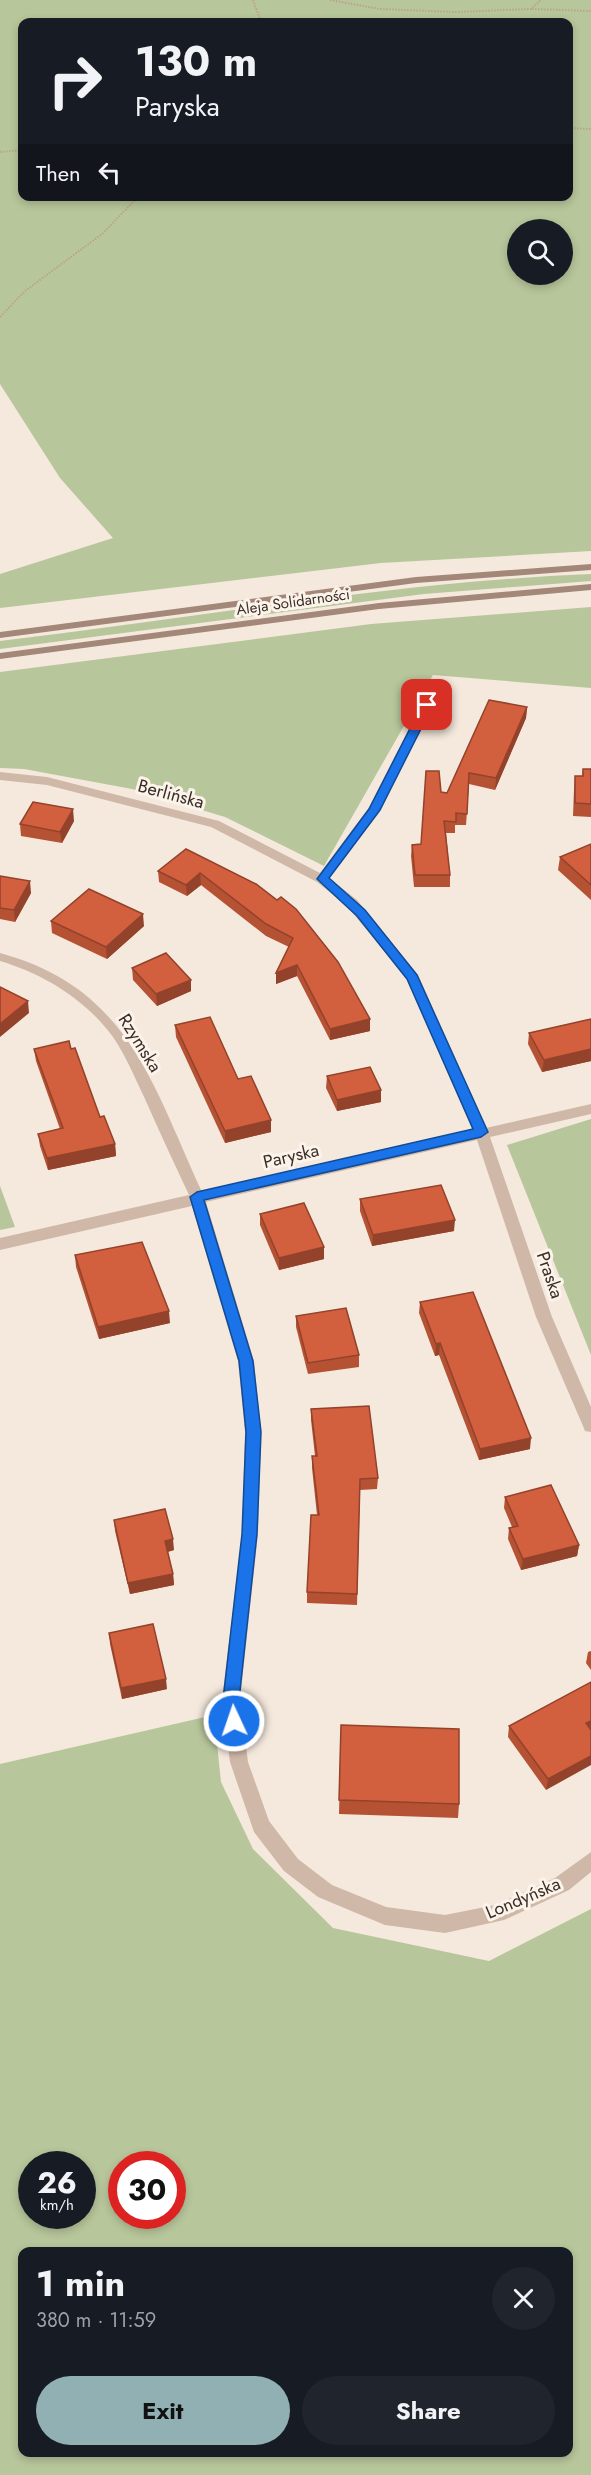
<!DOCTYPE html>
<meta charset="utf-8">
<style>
:root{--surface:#171b24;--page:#20242c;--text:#f1f3f6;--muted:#9ea1a6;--accent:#90b0b3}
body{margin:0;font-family:Jost,sans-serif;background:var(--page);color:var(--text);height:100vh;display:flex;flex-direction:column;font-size:22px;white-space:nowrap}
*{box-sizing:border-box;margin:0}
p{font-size:20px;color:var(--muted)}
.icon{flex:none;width:33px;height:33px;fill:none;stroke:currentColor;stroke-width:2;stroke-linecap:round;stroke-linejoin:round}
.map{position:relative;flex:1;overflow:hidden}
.sheet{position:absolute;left:18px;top:2247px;width:555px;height:210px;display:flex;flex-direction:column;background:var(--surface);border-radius:12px;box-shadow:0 3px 9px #0003}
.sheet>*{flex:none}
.guide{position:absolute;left:18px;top:18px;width:555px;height:183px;border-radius:12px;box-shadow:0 3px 9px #0003;background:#171b24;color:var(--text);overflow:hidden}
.controls{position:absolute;left:507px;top:219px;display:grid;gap:12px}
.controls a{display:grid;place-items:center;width:66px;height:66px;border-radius:50%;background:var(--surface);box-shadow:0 3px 9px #0003;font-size:30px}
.speed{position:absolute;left:18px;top:2151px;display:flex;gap:12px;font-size:30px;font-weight:700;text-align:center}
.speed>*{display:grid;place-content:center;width:78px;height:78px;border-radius:50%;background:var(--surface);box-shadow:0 3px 9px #0003;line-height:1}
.speed small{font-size:15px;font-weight:400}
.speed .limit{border:9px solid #d22;background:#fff;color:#111}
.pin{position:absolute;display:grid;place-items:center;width:51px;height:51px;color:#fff;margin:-26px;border-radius:12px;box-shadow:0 3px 9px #0006}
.me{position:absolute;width:66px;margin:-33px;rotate:357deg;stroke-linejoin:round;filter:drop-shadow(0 0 4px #0008)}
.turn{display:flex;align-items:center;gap:21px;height:126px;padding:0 18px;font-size:27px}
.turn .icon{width:78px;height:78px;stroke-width:2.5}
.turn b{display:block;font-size:42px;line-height:51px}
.then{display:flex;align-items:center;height:57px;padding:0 18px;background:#0003;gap:12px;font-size:22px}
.round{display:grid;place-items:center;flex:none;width:63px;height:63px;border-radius:32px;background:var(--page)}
.headline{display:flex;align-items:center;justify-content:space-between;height:102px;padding:0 18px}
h1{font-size:36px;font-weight:700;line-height:45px}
.cta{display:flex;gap:12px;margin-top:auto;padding:12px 18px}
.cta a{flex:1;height:69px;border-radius:36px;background:var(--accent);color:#111;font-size:24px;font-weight:700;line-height:69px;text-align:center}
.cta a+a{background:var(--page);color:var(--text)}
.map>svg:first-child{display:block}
.green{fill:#b8c69b;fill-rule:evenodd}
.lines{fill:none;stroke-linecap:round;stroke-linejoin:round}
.path{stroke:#bba291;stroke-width:2;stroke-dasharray:1.5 1.5;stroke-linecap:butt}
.street{fill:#cfb8a7;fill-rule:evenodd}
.secondary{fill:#a38778;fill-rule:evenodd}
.wall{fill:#b55234}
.shaded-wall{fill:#93422b}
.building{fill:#d25f3d;stroke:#93422b;stroke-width:1.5}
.route{fill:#1a73e8;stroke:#114b97;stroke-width:1.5}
.labels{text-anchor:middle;stroke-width:6;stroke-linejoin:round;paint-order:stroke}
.far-street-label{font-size:15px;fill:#3a2e28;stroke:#fcf3ea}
.street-label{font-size:18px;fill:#3a2e28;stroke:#fcf3ea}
</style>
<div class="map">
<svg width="591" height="2475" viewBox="0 0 591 2475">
<rect width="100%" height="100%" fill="#f5e9dd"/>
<g class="green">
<path d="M 0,0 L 591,0 L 591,551 L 381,563 L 0,608 L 0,574 L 113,538 L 60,478 L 0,384 ZM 568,22 L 568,196 L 22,196 L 22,22 ZM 518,230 L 562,230 L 562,274 L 518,274 Z"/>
<path d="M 591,574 L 591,581 L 424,594 L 0,649 L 0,641 C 197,618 393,582 591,574 Z"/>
<path d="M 591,607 L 591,688 L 433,675 L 324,866 L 225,817 L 132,789 L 24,769 L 0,768 L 0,672 L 371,624 Z"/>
<path d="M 591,1119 L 591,1355 L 507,1145 Z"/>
<path d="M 0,1186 L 15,1227 L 0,1230 Z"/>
<path d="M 214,1715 L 221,1782 L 253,1849 L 333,1928 L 489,1961 L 591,1909 L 591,2475 L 0,2475 L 0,1764 ZM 32,2164 L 82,2164 L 82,2216 L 32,2216 ZM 122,2164 L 172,2164 L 172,2216 L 122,2216 ZM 22,2252 L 568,2252 L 568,2452 L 22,2452 Z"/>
</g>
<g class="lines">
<g class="path">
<path d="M 253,0 L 261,22"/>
<path d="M 330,0 L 380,9 L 456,12 L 531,9 L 541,0"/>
<path d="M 532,9 L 591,11"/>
<path d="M 568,128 L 591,129"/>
<path d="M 0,152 L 22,150"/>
<path d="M 0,317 L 25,291 L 102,234 L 139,196"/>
</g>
<path class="street" d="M 438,681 L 444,684 L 380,810 L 329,878 L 357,900 L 418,975 L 486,1128 L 591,1104 L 591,1114 L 490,1137 L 552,1317 L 591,1407 L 591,1432 L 585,1431 L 583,1426 L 536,1317 L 477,1140 L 206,1202 L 254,1361 L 261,1432 L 258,1534 L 240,1700 L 248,1762 L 269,1821 L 298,1859 L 332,1885 L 386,1907 L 445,1915 L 495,1905 L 555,1878 L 591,1852 L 591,1872 L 569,1890 L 504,1920 L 445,1933 L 385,1925 L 318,1897 L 284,1871 L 254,1832 L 230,1762 L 222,1700 L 242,1534 L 245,1432 L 238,1361 L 192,1206 L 0,1250 L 0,1238 L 189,1195 C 174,1163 159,1131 145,1099 C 135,1078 126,1056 113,1037 C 86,1000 44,974 0,961 L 0,953 C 129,988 152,1084 202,1192 L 473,1131 L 407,979 L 347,906 L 317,882 L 211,827 L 47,785 L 0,780 L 0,772 L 47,777 L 219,821 L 320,873 L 368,809 L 432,684 Z"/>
<g class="secondary">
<path d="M 591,564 L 591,570 L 416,583 L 0,638 L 0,632 L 416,577 Z"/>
<path d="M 591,584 L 591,590 L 379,609 L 0,659 L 0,653 L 379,603 Z"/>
</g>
</g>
<g class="wall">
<path d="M 527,707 L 526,718 L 495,790 L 469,784 L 466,825 L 455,825 L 455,833 L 446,833 L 450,875 L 450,887 L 414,887 L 411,856 L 412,845 L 421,844 L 441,792 L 447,793 Z"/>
<path d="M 583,769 L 591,769 L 591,817 L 573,816 L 574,789 L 575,776 L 582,776 Z"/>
<path d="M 74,821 L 62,843 L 21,836 L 20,824 Z"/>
<path d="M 591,844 L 591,900 L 558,870 L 560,857 Z"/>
<path d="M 186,849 L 256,884 L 370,1019 L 370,1031 L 330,1040 L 297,976 L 276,984 L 276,973 L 289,947 L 266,936 L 201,885 L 187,896 L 159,882 L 158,871 Z"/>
<path d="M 0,876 L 31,893 L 15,922 L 0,919 Z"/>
<path d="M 51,921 L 144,926 L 107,959 L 52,933 Z"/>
<path d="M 132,968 L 191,980 L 191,991 L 157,1006 L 133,980 Z"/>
<path d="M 591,1019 L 591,1061 L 542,1072 L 528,1044 L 529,1033 Z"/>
<path d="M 175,1025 L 238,1079 L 271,1120 L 271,1132 L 225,1143 L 176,1037 Z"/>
<path d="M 34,1049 L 100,1117 L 115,1144 L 116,1156 L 48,1170 L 40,1146 L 38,1134 L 60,1129 L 36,1061 Z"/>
<path d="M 327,1076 L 381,1090 L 381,1102 L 337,1111 L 326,1088 Z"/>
<path d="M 360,1199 L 454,1231 L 372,1246 L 360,1211 Z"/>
<path d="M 260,1214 L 324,1247 L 324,1259 L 279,1270 L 260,1225 Z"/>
<path d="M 75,1255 L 170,1323 L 99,1339 L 76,1267 Z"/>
<path d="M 420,1302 L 530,1449 L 479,1460 L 439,1355 L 435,1356 L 419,1313 Z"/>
<path d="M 296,1316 L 359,1355 L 359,1367 L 308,1374 L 296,1327 Z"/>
<path d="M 311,1409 L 378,1478 L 377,1489 L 360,1490 L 357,1605 L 307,1603 L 307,1592 L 317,1515 L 312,1468 L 312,1456 L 315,1456 L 311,1420 Z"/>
<path d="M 505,1497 L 579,1545 L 577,1556 L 521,1570 L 508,1539 L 509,1528 L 512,1527 L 504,1508 Z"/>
<path d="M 114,1520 L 174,1550 L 168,1552 L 173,1574 L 174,1585 L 130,1594 L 115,1531 Z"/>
<path d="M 109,1633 L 167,1689 L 122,1699 L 110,1644 Z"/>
<path d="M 591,1651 L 591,1670 L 586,1663 L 588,1652 Z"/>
<path d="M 591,1682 L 546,1790 L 508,1737 L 509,1726 Z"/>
<path d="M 341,1725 L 459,1804 L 458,1818 L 339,1814 Z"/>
</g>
<g class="shaded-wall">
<path d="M 527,707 L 526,718 L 495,790 L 496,778 Z"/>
<path d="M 73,809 L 74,821 L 62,843 L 60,832 Z"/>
<path d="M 200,873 L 201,885 L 187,896 L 186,885 Z"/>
<path d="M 30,881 L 31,893 L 15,922 L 14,910 Z"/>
<path d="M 143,914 L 144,926 L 107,959 L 106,947 Z"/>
<path d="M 297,965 L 297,976 L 276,984 L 276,973 Z"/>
<path d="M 191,980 L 191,991 L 157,1006 L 156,994 Z"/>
<path d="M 28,1001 L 29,1013 L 0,1037 L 0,1024 Z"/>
<path d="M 370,1019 L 370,1031 L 330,1040 L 330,1029 Z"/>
<path d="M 591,1049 L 591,1061 L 542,1072 L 544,1060 Z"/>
<path d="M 381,1090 L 381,1102 L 337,1111 L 337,1100 Z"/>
<path d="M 271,1120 L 271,1132 L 225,1143 L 225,1131 Z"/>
<path d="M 115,1144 L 116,1156 L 48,1170 L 47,1158 Z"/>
<path d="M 455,1220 L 454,1231 L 372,1246 L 373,1235 Z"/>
<path d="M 324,1247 L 324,1259 L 279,1270 L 279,1258 Z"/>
<path d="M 169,1311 L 170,1323 L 99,1339 L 98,1327 Z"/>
<path d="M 440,1343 L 439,1355 L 435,1356 L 436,1344 Z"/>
<path d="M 531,1438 L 530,1449 L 479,1460 L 480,1449 Z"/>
<path d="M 173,1539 L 174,1550 L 166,1552 L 165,1541 Z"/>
<path d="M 579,1545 L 577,1556 L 521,1570 L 523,1559 Z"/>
<path d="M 173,1574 L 174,1585 L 130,1594 L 128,1583 Z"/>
<path d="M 166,1679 L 167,1689 L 122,1699 L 121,1688 Z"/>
<path d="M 591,1721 L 591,1730 L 586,1723 Z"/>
<path d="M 591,1756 L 591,1765 L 546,1790 L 548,1779 Z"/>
</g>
<g class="building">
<path d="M 489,700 L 527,707 L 496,778 L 469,773 L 467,814 L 456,813 L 456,822 L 444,821 L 450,875 L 415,875 L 412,845 L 421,844 L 426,771 L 439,771 L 441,792 L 447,793 Z"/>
<path d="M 583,769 L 591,769 L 591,804 L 575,803 L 575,776 L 583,776 Z"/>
<path d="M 33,802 L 73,809 L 60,832 L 20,824 Z"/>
<path d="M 591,844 L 591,885 L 560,857 Z"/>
<path d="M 186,849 L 256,884 L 277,900 L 281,897 L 296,909 L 338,962 L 370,1019 L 330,1029 L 297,965 L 276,973 L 293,938 L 266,924 L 200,873 L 186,885 L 158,871 Z"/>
<path d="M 0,876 L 30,881 L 14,910 L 0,908 Z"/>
<path d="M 89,889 L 143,914 L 106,947 L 51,921 Z"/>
<path d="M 166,953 L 191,980 L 156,994 L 132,968 Z"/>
<path d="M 0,987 L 28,1001 L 0,1024 Z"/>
<path d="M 210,1017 L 238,1079 L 251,1076 L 271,1120 L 225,1131 L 175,1025 Z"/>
<path d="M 591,1019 L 591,1049 L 544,1060 L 529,1033 Z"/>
<path d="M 69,1041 L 71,1049 L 75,1048 L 100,1117 L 104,1116 L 115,1144 L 47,1158 L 38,1134 L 63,1128 L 34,1049 Z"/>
<path d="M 370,1067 L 381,1090 L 337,1100 L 327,1076 Z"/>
<path d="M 441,1185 L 455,1220 L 373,1235 L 360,1199 Z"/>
<path d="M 304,1203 L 324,1247 L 279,1258 L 260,1214 Z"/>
<path d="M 142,1242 L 169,1311 L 98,1327 L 75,1255 Z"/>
<path d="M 473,1292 L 531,1438 L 480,1449 L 440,1343 L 436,1344 L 420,1302 Z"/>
<path d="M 346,1308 L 359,1355 L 308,1363 L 296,1316 Z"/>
<path d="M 369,1406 L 378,1478 L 360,1479 L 357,1594 L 307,1592 L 311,1515 L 319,1515 L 312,1456 L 317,1456 L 311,1409 Z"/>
<path d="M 551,1485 L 579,1545 L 523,1559 L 509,1528 L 518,1526 L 505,1497 Z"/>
<path d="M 165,1509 L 173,1539 L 165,1541 L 173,1574 L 128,1583 L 114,1520 Z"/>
<path d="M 153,1624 L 166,1679 L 121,1688 L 109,1633 Z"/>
<path d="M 591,1682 L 591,1721 L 586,1723 L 591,1730 L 591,1756 L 548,1779 L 509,1726 Z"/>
<path d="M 341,1725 L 459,1729 L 459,1804 L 339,1800 Z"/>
</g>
<path class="route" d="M 427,702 L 433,705 L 380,810 L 329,878 L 365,910 L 417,975 L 488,1132 L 481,1137 L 204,1200 L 253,1361 L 261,1432 L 257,1534 L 239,1700 L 242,1721 L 240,1726 L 234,1728 L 228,1726 L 223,1700 L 242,1534 L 246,1432 L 239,1361 L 190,1197 L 197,1192 L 473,1129 L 407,979 L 357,916 L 317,879 L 369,809 L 422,705 Z"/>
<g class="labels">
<g class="far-street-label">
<text transform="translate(293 602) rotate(-8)" y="5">Aleja Solidarności</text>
</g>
<g class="street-label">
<text transform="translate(171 794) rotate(15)" y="6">Berlińska</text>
<text transform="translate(140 1043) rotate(58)" y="6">Rzymska</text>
<text transform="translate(291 1156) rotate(-13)" y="6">Paryska</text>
<text transform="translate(550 1275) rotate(71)" y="6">Praska</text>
<text transform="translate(523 1898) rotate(-23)" y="6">Londyńska</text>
</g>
</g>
</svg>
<div class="controls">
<a><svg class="icon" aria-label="search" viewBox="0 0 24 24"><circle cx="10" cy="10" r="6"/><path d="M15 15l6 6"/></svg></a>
</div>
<div class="speed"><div>26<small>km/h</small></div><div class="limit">30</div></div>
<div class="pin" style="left:427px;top:705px;background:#d93025"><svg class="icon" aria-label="arrive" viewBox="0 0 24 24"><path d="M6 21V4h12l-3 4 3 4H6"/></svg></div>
<svg class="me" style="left:234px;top:1721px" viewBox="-20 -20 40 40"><circle r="17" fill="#1a73e8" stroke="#fff" stroke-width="3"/><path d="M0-11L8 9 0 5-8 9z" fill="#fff"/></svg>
<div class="guide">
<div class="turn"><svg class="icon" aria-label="right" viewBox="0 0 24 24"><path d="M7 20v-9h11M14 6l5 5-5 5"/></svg><div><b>130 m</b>Paryska</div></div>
<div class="then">Then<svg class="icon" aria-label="left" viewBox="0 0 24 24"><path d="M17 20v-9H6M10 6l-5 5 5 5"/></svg></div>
</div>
<section class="sheet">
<div class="headline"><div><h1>1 min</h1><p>380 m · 11:59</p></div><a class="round"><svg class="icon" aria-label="close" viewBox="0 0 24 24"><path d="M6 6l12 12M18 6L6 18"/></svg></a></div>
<div class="cta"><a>Exit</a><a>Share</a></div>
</section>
</div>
